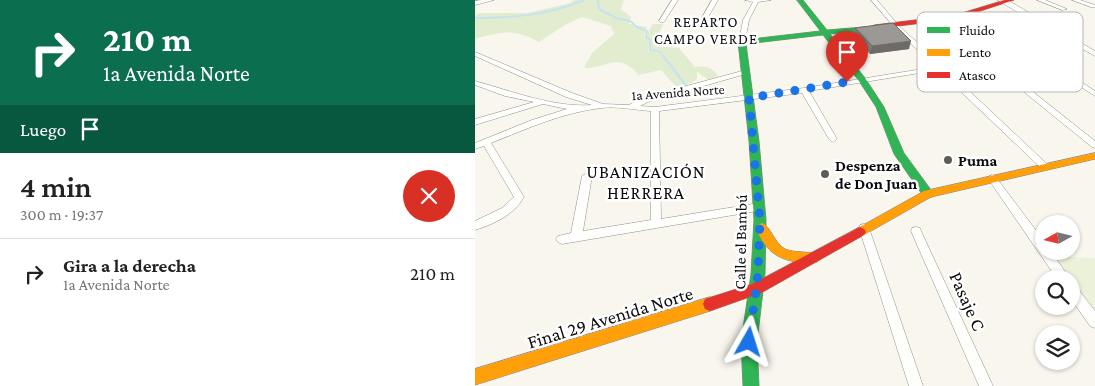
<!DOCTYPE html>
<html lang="es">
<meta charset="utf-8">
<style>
:root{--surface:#fff;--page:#f6f6f6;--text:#222;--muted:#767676;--line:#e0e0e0}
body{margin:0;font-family:"Crimson Pro",serif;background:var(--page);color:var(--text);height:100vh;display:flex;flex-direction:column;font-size:19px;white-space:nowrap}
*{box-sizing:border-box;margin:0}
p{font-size:16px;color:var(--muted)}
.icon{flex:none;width:28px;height:28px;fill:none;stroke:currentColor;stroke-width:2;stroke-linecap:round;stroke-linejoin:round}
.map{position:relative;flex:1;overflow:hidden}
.side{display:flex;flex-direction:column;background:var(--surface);width:475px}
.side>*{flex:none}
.hud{background:#0b6e4f;color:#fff;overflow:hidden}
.needle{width:32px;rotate:262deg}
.controls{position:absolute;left:560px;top:215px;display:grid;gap:10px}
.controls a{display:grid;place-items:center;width:45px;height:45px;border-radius:50%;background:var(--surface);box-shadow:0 1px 4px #0004;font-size:25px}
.pin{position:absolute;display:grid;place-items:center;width:42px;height:42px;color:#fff;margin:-51px -21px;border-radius:50% 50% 50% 0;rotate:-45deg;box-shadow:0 0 5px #0007}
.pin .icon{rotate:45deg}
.me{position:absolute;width:55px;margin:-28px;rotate:6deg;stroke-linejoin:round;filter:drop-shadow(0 0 4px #0008)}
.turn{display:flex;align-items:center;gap:18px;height:105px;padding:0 20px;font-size:22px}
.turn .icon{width:65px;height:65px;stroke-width:2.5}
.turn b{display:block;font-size:35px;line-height:42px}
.then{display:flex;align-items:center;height:48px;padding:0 20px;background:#0003;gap:10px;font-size:19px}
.round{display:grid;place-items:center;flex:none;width:52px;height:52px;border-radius:26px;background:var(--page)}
.overview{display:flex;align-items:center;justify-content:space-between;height:85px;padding:0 20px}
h1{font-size:30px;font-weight:600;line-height:38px}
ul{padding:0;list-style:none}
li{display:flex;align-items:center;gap:15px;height:70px;padding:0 20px;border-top:1px solid var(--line)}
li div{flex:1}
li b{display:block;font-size:19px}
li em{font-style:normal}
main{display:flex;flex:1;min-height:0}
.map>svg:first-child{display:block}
.green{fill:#e2edcf}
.pitch{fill:#ecf1d9}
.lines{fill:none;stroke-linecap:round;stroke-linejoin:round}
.stream-far1{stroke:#c7e3f1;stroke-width:2}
.stream{stroke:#c7e3f1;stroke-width:2.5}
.street-casing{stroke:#92918d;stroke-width:1}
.fast-casing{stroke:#898784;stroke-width:1}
.slow-casing{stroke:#898784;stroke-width:1}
.jam-casing{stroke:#898784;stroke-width:1}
.street{fill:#fefefc;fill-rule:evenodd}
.fast{fill:#30b455;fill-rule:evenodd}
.slow{fill:#ff9f0a;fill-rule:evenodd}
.jam{fill:#e5322d;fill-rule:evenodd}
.wall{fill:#868480}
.shaded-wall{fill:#6d6b68}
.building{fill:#9c9995;stroke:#6d6b68}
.route{stroke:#1a73e8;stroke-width:9;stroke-dasharray:0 16.2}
.poi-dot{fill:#5e5d5a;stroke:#fff;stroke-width:2}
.labels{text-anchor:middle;stroke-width:5;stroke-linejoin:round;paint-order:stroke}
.far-street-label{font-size:14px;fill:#0b0b0b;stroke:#fff}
.far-neighbourhood-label{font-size:15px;letter-spacing:1px;fill:#0b0b0b;stroke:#fff}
.poi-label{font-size:16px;font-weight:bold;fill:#0b0b0b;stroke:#fff;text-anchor:start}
.street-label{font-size:16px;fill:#0b0b0b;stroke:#fff}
.neighbourhood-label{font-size:18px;letter-spacing:1px;fill:#0b0b0b;stroke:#fff}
.near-street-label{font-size:19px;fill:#0b0b0b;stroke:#fff}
.key{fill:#fff;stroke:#b6b6b6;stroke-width:1}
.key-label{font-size:14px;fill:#0b0b0b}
</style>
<main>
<section class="side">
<div class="hud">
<div class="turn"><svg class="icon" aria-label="right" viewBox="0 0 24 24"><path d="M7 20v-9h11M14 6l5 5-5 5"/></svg><div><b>210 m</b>1a Avenida Norte</div></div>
<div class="then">Luego<svg class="icon" aria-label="arrive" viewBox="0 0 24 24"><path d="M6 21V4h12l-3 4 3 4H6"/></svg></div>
</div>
<div class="overview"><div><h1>4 min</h1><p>300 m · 19:37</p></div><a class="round" style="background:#d93025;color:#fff"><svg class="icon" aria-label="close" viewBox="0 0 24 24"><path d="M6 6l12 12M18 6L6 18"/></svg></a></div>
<ul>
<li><svg class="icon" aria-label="right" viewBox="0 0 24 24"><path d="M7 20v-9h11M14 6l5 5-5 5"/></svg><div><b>Gira a la derecha</b><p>1a Avenida Norte</p></div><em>210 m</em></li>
</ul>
</section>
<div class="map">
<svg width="620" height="386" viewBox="0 0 620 386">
<rect width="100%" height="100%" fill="#f9f6ee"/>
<path class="green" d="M 99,0 L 149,0 L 146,9 L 156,17 L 154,24 L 172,27 L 169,36 L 176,40 L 173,51 L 184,53 L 201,72 L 185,52 L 175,50 L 177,40 L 171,36 L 178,24 L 188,24 L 179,46 L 204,48 L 220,67 C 229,65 238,67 243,76 L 234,80 L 222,72 L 222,79 L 216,83 L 201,87 L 186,70 L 164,75 C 142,51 134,68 109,68 L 117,53 L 139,34 L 136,26 L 107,17 L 90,25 L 64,42 C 38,28 27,32 0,39 L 0,16 L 4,13 L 53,13 L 95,3 Z"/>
<path class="pitch" d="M 577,256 L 620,258 L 620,320 L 596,285 L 596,279 L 592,279 Z"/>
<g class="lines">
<g class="stream-far1">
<path d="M 123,0 L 124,9 L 141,18 L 155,21 L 162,27 L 172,31 L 171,37 L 176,40 L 175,50 L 185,52 L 194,64"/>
<path d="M 0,18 C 38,18 74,15 109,0"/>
</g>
<path class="stream" d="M 194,63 L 212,87"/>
<g class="street-casing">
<g id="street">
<path d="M 7,0 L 19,0 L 0,5 L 0,1 Z"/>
<path d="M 197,0 L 203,0 L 189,22 L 185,22 L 184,21 Z"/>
<path d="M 237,0 L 243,0 L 229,24 L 225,24 L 224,23 Z"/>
<path d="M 270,0 L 296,0 L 283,2 L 274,20 L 270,42 L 267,44 L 264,42 L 268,20 L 278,2 Z"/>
<path d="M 396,0 L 402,0 L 424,26 L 467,65 L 552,51 L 497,14 L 496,13 L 499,11 L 559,50 L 598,44 L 522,0 L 534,1 L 620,51 L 620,56 L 604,47 L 564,54 L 620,91 L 620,96 L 557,55 L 519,61 L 620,141 L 620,148 L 617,147 L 512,62 L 471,69 L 572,164 L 574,166 L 572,168 L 566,168 L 463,70 L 334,91 L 362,139 L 358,142 L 354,139 L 327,93 L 184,111 L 186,219 L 284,203 L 288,204 L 289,207 L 288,210 L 87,244 L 83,242 L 81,239 L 83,236 L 96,233 L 107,176 L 112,173 L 117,176 L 108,231 L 176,220 L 176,111 C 160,110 142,106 126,108 C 86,113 54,128 16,143 L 49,197 C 39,215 19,224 0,230 L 0,221 L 27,208 L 39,197 L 9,146 L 0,149 L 0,143 L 57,120 L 92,109 L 68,104 L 0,125 L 0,119 L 59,102 L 30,96 L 0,85 L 0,81 C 36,91 80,108 117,105 L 91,97 L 0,56 L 0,52 L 97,93 L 128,104 L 154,105 L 167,98 L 267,71 L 274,73 L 173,102 L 165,106 L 180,107 L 329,88 L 460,67 L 420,28 Z"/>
<path d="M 562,0 L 570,0 L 592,9 L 587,10 Z"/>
<path d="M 597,0 L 605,0 L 620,5 L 620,7 L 616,7 Z"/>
<path d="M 517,175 L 520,176 L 569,241 L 569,251 L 576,251 L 595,279 L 582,279 L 514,180 L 512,178 Z"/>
<path d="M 389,224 L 393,225 L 394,228 L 448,386 L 434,386 L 384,228 L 385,225 Z"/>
<path d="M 441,227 L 445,228 L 446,231 L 518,386 L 504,386 L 436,231 L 437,228 Z"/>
<path d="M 596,284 L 600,285 L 620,311 L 620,328 L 615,326 L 596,299 Z"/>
</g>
</g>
<g class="fast-casing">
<path id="fast" d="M 322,0 L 328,0 L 352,30 L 401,26 L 401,28 L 399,29 L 355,34 L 390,78 L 409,107 L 429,153 L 459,194 L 457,197 L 449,197 L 419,154 L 401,107 L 384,81 L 348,35 L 271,44 L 284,141 L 291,220 L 290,274 L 282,342 L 284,386 L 268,386 L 266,342 L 276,274 L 279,220 L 274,141 L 263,42 L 267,40 L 345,31 Z"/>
</g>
<g class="slow-casing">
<g id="slow">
<path d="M 620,153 L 620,159 L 456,197 L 389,235 L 385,237 L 381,235 L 379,232 L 381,229 L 449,191 Z"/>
<path d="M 287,223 C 296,226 299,243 310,249 C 320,253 332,251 342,254 L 344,258 L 342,262 C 335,264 328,263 322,262 C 300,259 289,248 281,228 L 283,225 Z"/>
<path d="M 235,297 L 240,299 L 242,304 L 240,309 L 235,311 L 0,385 L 0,369 Z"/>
</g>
</g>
<g class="jam-casing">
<g id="jam">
<path d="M 530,0 L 539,0 L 481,19 L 399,29 L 396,27 L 399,25 L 480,15 Z"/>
<path d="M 385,227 L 389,229 L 391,232 L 389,235 L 286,293 L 235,311 L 230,309 L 228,304 L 230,299 L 277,284 Z"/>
</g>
</g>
<use href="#street" class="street"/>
<use href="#fast" class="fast"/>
<use href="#slow" class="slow"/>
<use href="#jam" class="jam"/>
</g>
<path class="wall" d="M 380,28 L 434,49 L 395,54 L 379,35 Z"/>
<path class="shaded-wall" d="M 436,41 L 434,49 L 395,54 L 397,46 Z"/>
<path class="building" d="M 418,23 L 436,41 L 397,46 L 380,28 Z"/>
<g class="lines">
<path class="route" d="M 274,342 L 283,274 L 285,220 L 274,98 L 372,82"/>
</g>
<g class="poi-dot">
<circle cx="473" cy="160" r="5"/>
<circle cx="350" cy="174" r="5"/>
</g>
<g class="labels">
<g class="far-street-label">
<text transform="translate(203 92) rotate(-4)" y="5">1a Avenida Norte</text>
</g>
<g class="far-neighbourhood-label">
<text x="231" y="27">REPARTO<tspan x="231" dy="17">CAMPO VERDE</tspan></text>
</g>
<g class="poi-label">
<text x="483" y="166">Puma</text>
<text x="360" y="171">Despenza<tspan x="360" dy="18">de Don Juan</tspan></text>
</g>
<g class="street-label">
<text transform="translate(265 242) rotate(-89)" y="6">Calle el Bambú</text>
</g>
<g class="neighbourhood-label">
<text x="171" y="178">UBANIZACIÓN<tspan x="171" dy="21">HERRERA</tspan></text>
</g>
<g class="near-street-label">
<text transform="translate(493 301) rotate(66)" y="7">Pasaje C</text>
<text transform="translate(135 317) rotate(-17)" y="7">Final 29 Avenida Norte</text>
</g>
</g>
<rect x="442" y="12" width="166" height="80" rx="8" class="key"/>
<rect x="452" y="27" width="23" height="6" fill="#30b455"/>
<rect x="452" y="49" width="23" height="7" fill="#ff9f0a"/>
<rect x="452" y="72" width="23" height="6" fill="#e5322d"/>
<g class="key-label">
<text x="484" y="35">Fluido</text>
<text x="484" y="57">Lento</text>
<text x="484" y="80">Atasco</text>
</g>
</svg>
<div class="controls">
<a><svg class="needle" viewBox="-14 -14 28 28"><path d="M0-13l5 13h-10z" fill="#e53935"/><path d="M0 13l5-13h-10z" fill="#767676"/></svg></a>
<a><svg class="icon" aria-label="search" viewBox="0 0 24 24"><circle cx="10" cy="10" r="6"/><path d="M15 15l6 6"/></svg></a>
<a><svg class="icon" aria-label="layers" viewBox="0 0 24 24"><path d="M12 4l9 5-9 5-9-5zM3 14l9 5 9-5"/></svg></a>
</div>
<div class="pin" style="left:372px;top:82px;background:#d93025"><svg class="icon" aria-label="arrive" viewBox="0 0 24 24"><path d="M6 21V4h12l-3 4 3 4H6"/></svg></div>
<svg class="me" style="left:274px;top:342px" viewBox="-20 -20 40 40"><path d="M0-17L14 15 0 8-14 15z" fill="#1a73e8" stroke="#fff" stroke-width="4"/></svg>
</div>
</main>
